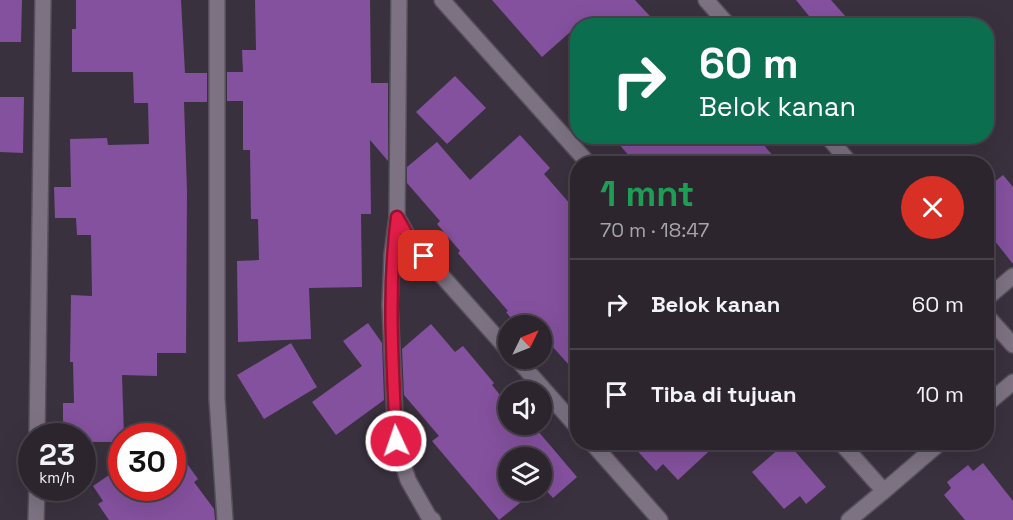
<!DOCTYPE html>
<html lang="id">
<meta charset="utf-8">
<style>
:root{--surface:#2c252e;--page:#342d36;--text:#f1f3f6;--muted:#a6a5aa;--line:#48424a}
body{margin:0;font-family:"Space Grotesk",sans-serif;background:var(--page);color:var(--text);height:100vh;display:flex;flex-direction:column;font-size:22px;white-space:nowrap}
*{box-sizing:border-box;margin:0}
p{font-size:20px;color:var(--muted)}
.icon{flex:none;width:33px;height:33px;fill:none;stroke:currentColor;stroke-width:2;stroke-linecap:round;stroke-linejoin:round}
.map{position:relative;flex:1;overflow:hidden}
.panel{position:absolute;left:570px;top:156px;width:424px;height:294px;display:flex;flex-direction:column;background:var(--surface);border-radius:24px;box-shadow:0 6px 24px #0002,0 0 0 2px var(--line)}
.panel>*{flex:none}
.top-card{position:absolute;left:570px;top:18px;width:424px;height:126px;border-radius:24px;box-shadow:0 6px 24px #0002,0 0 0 2px var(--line);background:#0b6e4f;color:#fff;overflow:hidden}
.needle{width:39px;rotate:47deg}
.controls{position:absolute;left:498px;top:315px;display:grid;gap:12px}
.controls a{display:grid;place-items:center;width:54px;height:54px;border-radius:50%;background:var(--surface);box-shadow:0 6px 24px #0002,0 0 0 2px var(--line);font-size:30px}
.speed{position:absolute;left:18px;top:423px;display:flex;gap:12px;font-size:30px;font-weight:700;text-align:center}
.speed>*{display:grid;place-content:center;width:78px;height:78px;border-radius:50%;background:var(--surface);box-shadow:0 6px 24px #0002,0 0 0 2px var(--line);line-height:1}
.speed small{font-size:15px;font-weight:400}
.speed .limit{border:9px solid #d22;background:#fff;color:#111}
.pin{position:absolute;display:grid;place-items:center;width:51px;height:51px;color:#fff;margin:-26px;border-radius:12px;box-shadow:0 3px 9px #0006}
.me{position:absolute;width:66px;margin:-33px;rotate:357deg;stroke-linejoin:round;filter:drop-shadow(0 0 4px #0008)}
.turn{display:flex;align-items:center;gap:21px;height:126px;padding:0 30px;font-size:27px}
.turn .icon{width:78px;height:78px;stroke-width:2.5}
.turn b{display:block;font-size:42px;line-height:51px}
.round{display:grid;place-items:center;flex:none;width:63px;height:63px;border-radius:32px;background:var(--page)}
.headline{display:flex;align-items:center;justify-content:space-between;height:102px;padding:0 30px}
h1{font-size:36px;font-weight:600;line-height:45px;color:#1e9e55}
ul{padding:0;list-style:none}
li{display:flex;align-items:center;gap:18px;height:90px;padding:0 30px;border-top:2px solid var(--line)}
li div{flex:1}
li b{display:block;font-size:22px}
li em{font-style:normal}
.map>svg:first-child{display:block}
.building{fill:#84519e}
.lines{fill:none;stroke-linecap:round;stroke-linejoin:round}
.street-casing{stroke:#574f5b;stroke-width:18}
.street{stroke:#7c7282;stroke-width:15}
.route-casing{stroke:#92132f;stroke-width:15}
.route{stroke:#e11d48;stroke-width:10}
</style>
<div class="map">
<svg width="1013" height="520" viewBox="0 0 1013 520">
<rect width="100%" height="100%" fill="#3a313e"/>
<g class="building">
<path d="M 0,0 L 22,0 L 21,42 L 0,42 Z"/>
<path d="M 76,0 L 181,0 L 185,73 L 207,73 L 207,102 L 184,102 L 187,191 L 186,353 L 157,353 L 157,376 L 122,375 L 124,436 L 122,436 L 122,442 L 82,442 L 82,436 L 63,436 L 63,403 L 74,403 L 73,362 L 70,362 L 71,295 L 92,296 L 91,235 L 77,235 L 76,218 L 55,218 L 54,187 L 71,187 L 70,139 L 107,138 L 108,145 L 149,144 L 148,103 L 134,103 L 133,72 L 72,72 L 72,29 L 76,29 Z"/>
<path d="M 255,0 L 370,0 L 371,83 L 388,83 L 388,161 L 370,140 L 371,214 L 361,214 L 362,287 L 309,288 L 311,339 L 238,342 L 237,261 L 259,260 L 258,219 L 251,219 L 250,150 L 243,150 L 243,101 L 227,101 L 227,72 L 243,72 L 242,50 L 256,50 Z"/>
<path d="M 492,0 L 635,0 L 659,26 L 577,26 L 542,57 Z"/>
<path d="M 796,0 L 831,0 L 854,26 L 817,26 Z"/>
<path d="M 455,76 L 486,108 L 447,144 L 416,112 Z"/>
<path d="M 0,97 L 24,97 L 23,153 L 0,152 Z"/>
<path d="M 520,135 L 550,168 L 544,174 L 578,213 L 578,375 L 551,345 L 542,354 L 542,326 L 517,326 L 506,312 L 508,311 L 458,253 L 460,251 L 437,224 L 440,221 L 407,183 L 407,167 L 437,142 L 470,180 Z"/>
<path d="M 612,136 L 756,136 L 780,164 L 636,164 Z"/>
<path d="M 1003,175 L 1013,187 L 1013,264 L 987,231 L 987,188 Z"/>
<path d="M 368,323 L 382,343 L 384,400 L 336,435 L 312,402 L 362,366 L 343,341 Z"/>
<path d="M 431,324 L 455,352 L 463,346 L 494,383 L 492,385 L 508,405 L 508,424 L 532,424 L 577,477 L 553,498 L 542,486 L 542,458 L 508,458 L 508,490 L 536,490 L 499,520 L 432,441 L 439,436 L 404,395 L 402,349 Z"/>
<path d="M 291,343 L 317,387 L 264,419 L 237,375 Z"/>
<path d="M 629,442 L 719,442 L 678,480 L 663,464 L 656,471 Z"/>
<path d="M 787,442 L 826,487 L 806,504 L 800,496 L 784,509 L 752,472 Z"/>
<path d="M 172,443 L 198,479 L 194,482 L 214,509 L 215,520 L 109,520 L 98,504 L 103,501 L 93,486 L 122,466 L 122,488 L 172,488 Z"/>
<path d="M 983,463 L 1013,501 L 1013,520 L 965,520 L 944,495 L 951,488 L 947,482 L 968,465 L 973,471 Z"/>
</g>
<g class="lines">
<g class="street-casing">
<g id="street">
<path d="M 217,0 L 217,399 L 225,520"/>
<path d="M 399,0 L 397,217 L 392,255 L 390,305 L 396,441 L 408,480 L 429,517 L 433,520"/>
<path d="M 442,0 L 589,164"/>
<path d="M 706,0 L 729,26"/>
<path d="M 827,136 L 851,164"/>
<path d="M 397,217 L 410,240 L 508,350"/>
<path d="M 987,298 L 1013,276"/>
<path d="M 987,316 L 1013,345"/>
<path d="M 516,358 L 578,428"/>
<path d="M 987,404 L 1013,382"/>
<path d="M 37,436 L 43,0"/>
<path d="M 591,442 L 660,520"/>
<path d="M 840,442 L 884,491 L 941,442"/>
<path d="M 36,520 L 37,488"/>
<path d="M 849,520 L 884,491"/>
</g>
</g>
<use href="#street" class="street"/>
</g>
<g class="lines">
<g class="route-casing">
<path id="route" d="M 396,441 C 393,364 387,294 397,217 L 410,240 L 424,256"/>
</g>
<use href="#route" class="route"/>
</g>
</svg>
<div class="controls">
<a><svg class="needle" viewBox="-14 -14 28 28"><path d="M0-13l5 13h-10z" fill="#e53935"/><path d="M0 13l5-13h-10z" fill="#a6a5aa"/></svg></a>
<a><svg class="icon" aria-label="sound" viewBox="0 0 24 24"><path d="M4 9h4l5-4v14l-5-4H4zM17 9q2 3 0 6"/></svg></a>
<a><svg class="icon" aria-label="layers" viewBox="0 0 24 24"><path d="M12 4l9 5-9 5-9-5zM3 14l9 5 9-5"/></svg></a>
</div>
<div class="speed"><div>23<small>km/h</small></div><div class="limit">30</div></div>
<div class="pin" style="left:424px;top:256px;background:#d93025"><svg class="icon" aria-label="arrive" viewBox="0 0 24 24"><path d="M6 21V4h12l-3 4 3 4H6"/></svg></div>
<svg class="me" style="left:396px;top:441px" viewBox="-20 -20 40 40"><circle r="17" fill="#e11d48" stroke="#fff" stroke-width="3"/><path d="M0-11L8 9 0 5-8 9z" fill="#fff"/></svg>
<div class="top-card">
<div class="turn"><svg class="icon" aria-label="right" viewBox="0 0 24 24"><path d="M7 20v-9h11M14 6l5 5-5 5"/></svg><div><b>60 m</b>Belok kanan</div></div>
</div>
<section class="panel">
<div class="headline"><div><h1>1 mnt</h1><p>70 m · 18:47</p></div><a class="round" style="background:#d93025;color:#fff"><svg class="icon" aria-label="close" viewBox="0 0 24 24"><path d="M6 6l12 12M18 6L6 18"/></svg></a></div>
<ul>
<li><svg class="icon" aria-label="right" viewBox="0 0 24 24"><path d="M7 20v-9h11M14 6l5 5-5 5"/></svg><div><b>Belok kanan</b></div><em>60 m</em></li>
<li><svg class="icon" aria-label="arrive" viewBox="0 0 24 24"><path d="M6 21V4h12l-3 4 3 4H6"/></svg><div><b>Tiba di tujuan</b></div><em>10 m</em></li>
</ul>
</section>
</div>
